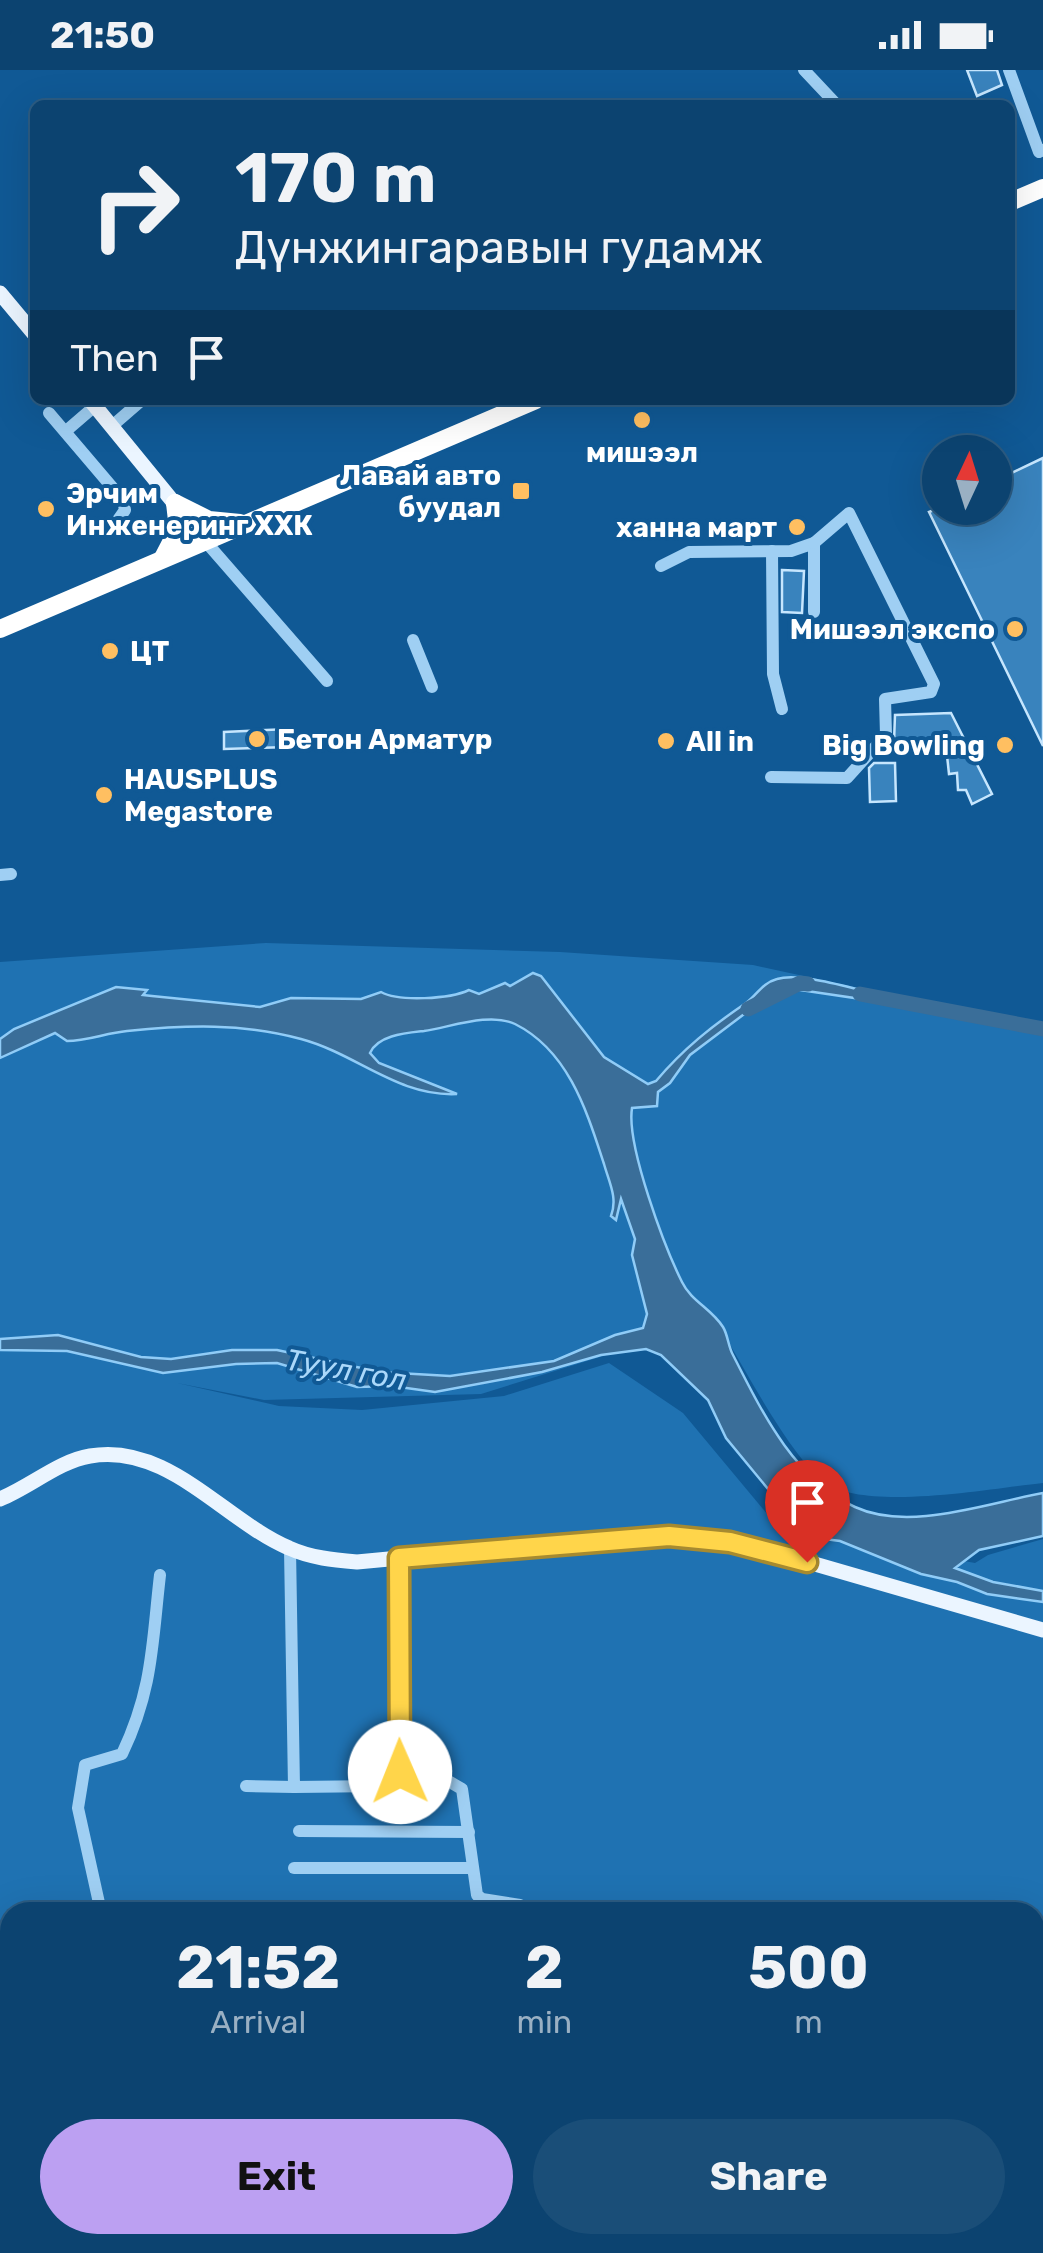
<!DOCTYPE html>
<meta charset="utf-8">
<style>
:root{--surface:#0c4370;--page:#1a4e78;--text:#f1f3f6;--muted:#9ab0c3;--line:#2c5c83;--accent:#bca0f2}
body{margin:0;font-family:Rubik,sans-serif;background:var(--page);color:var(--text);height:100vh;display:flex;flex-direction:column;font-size:38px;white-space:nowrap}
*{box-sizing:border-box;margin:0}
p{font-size:32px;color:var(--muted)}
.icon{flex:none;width:55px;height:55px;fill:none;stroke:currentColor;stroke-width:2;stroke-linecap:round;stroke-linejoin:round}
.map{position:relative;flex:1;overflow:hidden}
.sheet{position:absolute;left:0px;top:1832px;width:1045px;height:352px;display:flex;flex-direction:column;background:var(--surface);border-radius:30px 30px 0 0;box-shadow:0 10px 40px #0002,0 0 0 2px var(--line)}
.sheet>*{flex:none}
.banner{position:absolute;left:30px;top:30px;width:985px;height:305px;border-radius:15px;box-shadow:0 10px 40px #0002,0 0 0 2px var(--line);background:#0c4370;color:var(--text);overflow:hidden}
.needle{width:65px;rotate:4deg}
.fabs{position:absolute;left:922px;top:365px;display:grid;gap:20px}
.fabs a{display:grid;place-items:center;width:90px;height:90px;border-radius:50%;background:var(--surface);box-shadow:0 10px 40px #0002,0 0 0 2px var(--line);font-size:50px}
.pin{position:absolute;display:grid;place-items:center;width:85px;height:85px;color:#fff;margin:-102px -42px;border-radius:50% 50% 50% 0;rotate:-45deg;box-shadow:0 0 10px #0007}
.pin .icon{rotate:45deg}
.me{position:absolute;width:110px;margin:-55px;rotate:359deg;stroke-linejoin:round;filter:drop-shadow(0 0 8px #0008)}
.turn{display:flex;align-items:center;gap:35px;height:210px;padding:0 40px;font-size:45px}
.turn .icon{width:130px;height:130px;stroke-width:2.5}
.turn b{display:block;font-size:70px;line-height:85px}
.then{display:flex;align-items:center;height:95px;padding:0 40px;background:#0003;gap:20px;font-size:38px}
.eta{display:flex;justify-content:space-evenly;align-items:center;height:170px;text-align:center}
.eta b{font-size:60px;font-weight:700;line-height:70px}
.action{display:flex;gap:20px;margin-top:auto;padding:20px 40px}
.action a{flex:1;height:115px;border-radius:60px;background:var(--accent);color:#111;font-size:40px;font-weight:700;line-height:115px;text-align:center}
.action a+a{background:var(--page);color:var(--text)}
.status{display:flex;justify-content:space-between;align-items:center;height:70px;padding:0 50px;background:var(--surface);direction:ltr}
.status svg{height:28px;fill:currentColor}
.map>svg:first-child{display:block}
.green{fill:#1f72b2;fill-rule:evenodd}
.water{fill:#3a6e99;stroke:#90ccf7;stroke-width:2.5}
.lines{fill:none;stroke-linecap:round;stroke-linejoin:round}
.river{stroke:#3a6e99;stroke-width:15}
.building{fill:#3983bd;stroke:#c6e6fe;stroke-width:2.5}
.minor{stroke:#9fcff3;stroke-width:12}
.major{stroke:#ebf5ff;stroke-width:15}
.highway{stroke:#fff;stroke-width:18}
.route-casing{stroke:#a68a30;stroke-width:25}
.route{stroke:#ffd54a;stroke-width:18}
.poi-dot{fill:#ffbf61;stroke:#105995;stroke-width:4}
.labels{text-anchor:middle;stroke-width:8;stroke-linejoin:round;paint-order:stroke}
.poi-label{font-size:28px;font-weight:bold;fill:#fff;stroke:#105995;text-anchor:start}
.water-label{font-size:30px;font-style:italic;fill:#abd8fa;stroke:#105995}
</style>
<div class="status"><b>21:50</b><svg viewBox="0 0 49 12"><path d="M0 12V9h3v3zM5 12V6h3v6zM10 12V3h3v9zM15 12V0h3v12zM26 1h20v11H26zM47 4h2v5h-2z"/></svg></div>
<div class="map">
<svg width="1043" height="2183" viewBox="0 0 1043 2183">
<rect width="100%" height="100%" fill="#105995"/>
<path class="green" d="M 266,873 L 560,882 L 753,895 L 1043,958 L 1043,1413 C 993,1418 862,1443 823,1411 C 787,1382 742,1293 716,1251 L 481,1324 L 264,1330 L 177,1313 L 279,1336 L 362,1340 L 504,1326 L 609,1293 L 683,1343 L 778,1457 L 975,1493 L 988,1485 L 1043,1469 L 1043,2183 L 0,2183 L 0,892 ZM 10,1842 L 1035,1842 L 1035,2175 L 10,2175 Z"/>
<path class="water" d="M 533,903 L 541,906 L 604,987 L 648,1014 L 656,1011 C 683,979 712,956 746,933 C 757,925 762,913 777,909 C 801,902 852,919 878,924 L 875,931 L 780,917 L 690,985 L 670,1013 L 658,1022 L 657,1036 L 632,1038 C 626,1075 665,1178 682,1212 C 691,1231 712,1239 723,1257 C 728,1265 728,1276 733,1285 C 762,1342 794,1409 855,1437 C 909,1462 987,1433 1043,1423 L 1043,1466 L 979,1480 L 955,1498 L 993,1512 L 1043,1521 L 1043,1532 L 987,1524 L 957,1512 L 921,1504 L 840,1471 L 817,1468 L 801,1461 L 785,1449 L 768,1419 L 726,1368 L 708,1330 L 661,1285 L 646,1279 L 601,1285 L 542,1302 L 435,1322 L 392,1316 L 357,1317 L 277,1293 L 236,1294 L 163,1303 L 67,1281 L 0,1280 L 0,1269 L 58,1265 L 141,1287 L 171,1289 L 232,1280 L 277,1280 L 380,1302 L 450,1306 L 554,1291 L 615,1265 L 643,1258 L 647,1244 L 632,1185 L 635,1169 L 621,1129 L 616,1150 L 611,1146 C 618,1128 609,1112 604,1094 C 587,1042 569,981 515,954 C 490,942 451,957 424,961 C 406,963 378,965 370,983 L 379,993 L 457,1024 C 398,1027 357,984 301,969 C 242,953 187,955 127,961 C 106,963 87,971 67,971 L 55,963 L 0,988 L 0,969 L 14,959 L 116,917 L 147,920 L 143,925 L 152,926 L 260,937 L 291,928 L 361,929 L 381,922 C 399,932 450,929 469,920 L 479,924 L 505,913 L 510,916 Z"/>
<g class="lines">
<g class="river">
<path d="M 860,924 L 1043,959"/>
<path d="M 748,939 L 800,913 L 808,914"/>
</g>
</g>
<g class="building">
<path d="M 967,0 L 997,0 L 1002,15 L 977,26 Z"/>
<path d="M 1043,388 L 1043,676 L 929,442 L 939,438 L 995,438 L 995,411 Z"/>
<path d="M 782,500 L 804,501 L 802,543 L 782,542 Z"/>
<path d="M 951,643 L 992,724 L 972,734 L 966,720 L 958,720 L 957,703 L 949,704 L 946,676 L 935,677 L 936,670 L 894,672 L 895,645 Z"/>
<path d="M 289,659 L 290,677 L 224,679 L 224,662 Z"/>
<path d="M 874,693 L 895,693 L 896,731 L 870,732 L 869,698 Z"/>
</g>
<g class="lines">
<g class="minor">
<path d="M 804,0 L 837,35"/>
<path d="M 1009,0 L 1039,82 L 1043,80"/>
<path d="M 49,343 L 123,430 L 125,440 L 118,450"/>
<path d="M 112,356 L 142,330"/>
<path d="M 66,361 L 95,336"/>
<path d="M 206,472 L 327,611"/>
<path d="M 772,481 L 773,604 L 782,639"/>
<path d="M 661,496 L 689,482 L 791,481 L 814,473 L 814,542"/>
<path d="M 413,570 L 432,617"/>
<path d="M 771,707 L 847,708 L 886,665 L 885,629 L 931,622 L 934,614 L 849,443 L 814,473"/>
<path d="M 0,805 L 11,804"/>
<path d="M 290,1479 L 294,1717 L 382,1716"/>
<path d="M 399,1488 L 402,1709 L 450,1712 L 462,1719 L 477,1825 L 482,1829 L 520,1835 L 524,1842"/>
<path d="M 246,1716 L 294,1717"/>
<path d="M 299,1761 L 469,1762"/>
<path d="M 294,1798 L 470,1798"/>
<path d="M 101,1842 L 78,1738 L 85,1695 L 122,1684 C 153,1619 152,1574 160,1505"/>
<path d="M 549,2183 L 550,2175"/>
</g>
<g class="major">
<path d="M 0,223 L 35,265"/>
<path d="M 90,330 L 206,472"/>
<path d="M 0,1429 C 30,1417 59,1391 90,1386 C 167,1372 225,1451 289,1478 C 311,1488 334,1490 357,1492 L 634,1466 L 687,1466 L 756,1477 L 1043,1560"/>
</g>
<g class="highway">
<path d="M 1010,132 L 1043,118"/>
<path d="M 175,433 L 209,450 L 240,453"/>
<path d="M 163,488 L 178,459 L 175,433"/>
<path d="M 0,559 L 536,330"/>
</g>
</g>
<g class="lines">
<g class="route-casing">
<path id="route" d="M 400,1702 L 399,1488 L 669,1466 L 730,1472 L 807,1492"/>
</g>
<use href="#route" class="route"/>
</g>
<g class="poi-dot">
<circle cx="642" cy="350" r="10"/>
<rect x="511" y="411" width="20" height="20" rx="5"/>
<circle cx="46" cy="439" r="10"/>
<circle cx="797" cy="457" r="10"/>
<circle cx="1015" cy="559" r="10"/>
<circle cx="110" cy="581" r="10"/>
<circle cx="257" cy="669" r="10"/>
<circle cx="666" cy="671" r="10"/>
<circle cx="1005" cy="675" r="10"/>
<circle cx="104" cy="725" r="10"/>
</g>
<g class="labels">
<g class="poi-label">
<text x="642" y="392" text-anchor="middle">мишээл</text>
<text x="501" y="415" text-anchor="end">Лавай авто<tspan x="501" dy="32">буудал</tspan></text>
<text x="66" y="433">Эрчим<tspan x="66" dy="32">Инженеринг ХХК</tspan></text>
<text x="777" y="467" text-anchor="end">ханна март</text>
<text x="995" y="569" text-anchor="end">Мишээл экспо</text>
<text x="130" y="591">ЦТ</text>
<text x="277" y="679">Бетон Арматур</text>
<text x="686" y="681">All in</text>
<text x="985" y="685" text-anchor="end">Big Bowling</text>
<text x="124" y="719">HAUSPLUS<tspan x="124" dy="32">Megastore</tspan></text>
</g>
<g class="water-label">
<text transform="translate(346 1300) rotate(10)" y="10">Туул гол</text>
</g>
</g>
</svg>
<div class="fabs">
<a><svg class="needle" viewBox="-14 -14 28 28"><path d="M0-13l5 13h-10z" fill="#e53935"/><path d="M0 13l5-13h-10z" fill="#9ab0c3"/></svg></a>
</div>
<div class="pin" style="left:807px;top:1492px;background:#d93025"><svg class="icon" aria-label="arrive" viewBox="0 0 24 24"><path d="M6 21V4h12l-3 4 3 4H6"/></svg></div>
<svg class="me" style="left:400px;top:1702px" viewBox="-20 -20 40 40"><circle r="19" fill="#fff"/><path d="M0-13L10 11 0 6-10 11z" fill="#ffd54a"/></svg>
<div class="banner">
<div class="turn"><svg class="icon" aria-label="right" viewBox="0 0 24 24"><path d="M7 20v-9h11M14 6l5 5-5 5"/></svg><div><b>170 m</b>Дүнжингаравын гудамж</div></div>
<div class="then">Then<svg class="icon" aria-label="arrive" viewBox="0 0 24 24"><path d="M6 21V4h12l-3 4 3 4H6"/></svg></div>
</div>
<section class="sheet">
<div class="eta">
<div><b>21:52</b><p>Arrival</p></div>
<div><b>2</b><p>min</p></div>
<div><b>500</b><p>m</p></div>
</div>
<div class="action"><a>Exit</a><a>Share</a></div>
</section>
</div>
